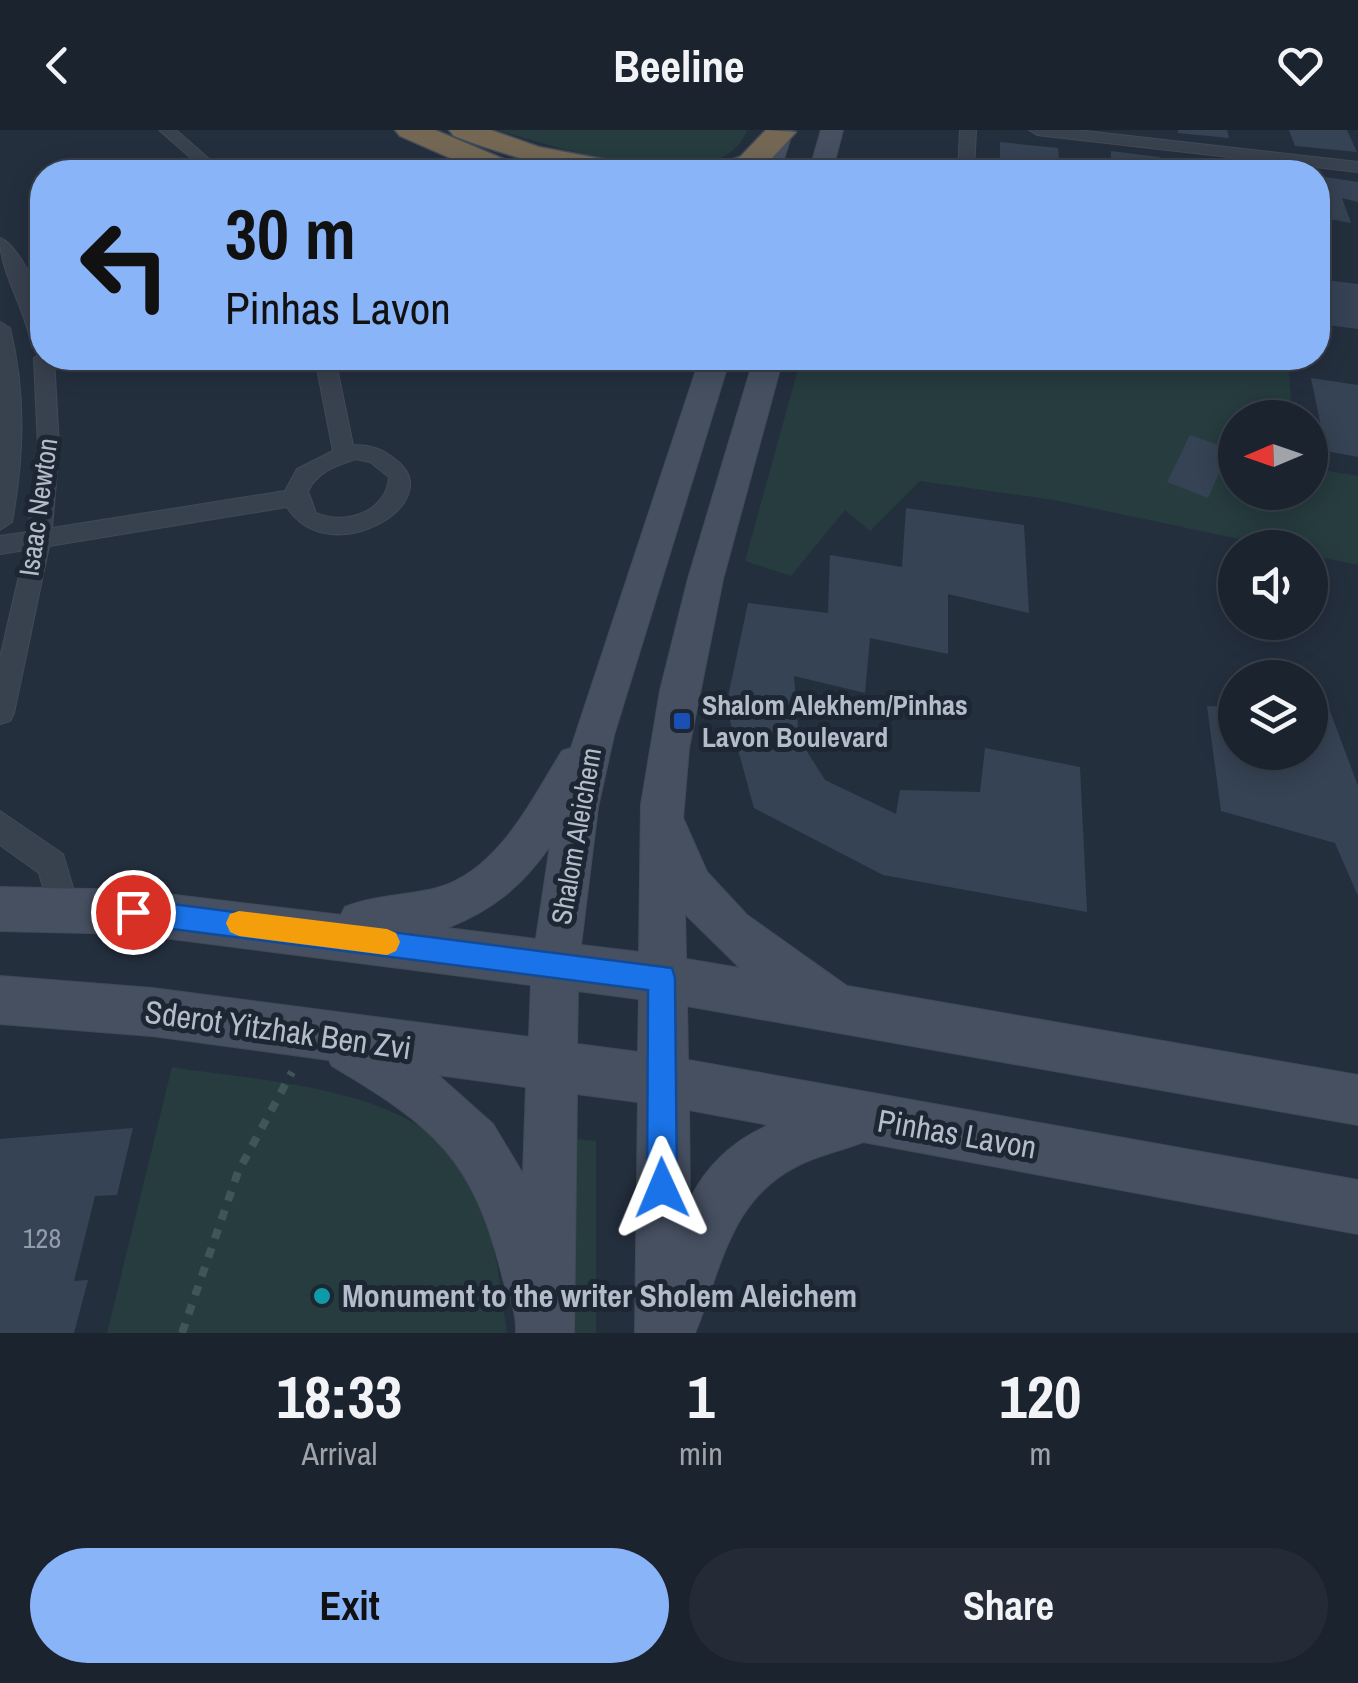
<!DOCTYPE html>
<style>
:root{--surface:#1b232e;--page:#242b36;--text:#f1f3f6;--muted:#a0a4aa;--line:#39404a;--accent:#8ab4f8}
body{margin:0;font-family:"Archivo Narrow",sans-serif;background:var(--page);color:var(--text);height:100vh;display:flex;flex-direction:column;font-size:38px;white-space:nowrap}
*{box-sizing:border-box;margin:0}
p{font-size:32px;color:var(--muted)}
.icon{flex:none;width:55px;height:55px;fill:none;stroke:currentColor;stroke-width:2;stroke-linecap:round;stroke-linejoin:round}
.map{position:relative;height:1203px;overflow:hidden}
.panel{display:flex;flex-direction:column;background:var(--surface);flex:1}
.panel>*{flex:none}
.banner{position:absolute;left:30px;top:30px;width:1300px;height:210px;border-radius:40px;box-shadow:0 5px 25px #0003,0 0 0 2px var(--line);background:#8ab4f8;color:#111;overflow:hidden}
.needle{width:65px;rotate:268deg}
.buttons{position:absolute;left:1218px;top:270px;display:grid;gap:20px}
.buttons a{display:grid;place-items:center;width:110px;height:110px;border-radius:50%;background:var(--surface);box-shadow:0 5px 25px #0003,0 0 0 2px var(--line);font-size:50px}
.pin{position:absolute;display:grid;place-items:center;width:85px;height:85px;color:#fff;margin:-42px;border:5px solid #fff;border-radius:50%;box-shadow:0 2px 10px #0007}
.me{position:absolute;width:110px;margin:-55px;rotate:359deg;stroke-linejoin:round;filter:drop-shadow(0 0 8px #0008)}
.turn{display:flex;align-items:center;gap:35px;height:210px;padding:0 30px;font-size:45px}
.turn .icon{width:130px;height:130px;stroke-width:2.5}
.turn b{display:block;font-size:70px;line-height:85px}
.eta{display:flex;justify-content:space-evenly;align-items:center;height:170px;text-align:center}
.eta b{font-size:60px;font-weight:700;line-height:70px}
.cta{display:flex;gap:20px;margin-top:auto;padding:20px 30px}
.cta a{flex:1;height:115px;border-radius:60px;background:var(--accent);color:#111;font-size:40px;font-weight:700;line-height:115px;text-align:center}
.cta a+a{background:var(--page);color:var(--text)}
header{display:flex;justify-content:space-between;align-items:center;height:130px;padding:0 30px;background:var(--surface);font-size:45px;font-weight:700}
.map>svg:first-child{display:block}
.green{fill:#263c3f}
.building{fill:#364354}
.lines{fill:none;stroke-linecap:round;stroke-linejoin:round}
.street-casing{stroke:#414a57;stroke-width:2}
.secondary-casing{stroke:#414a57;stroke-width:2}
.highway-casing{stroke:#434c59;stroke-width:3}
.path{stroke:#3f5557;stroke-width:8;stroke-dasharray:10 10;stroke-linecap:butt}
.street{fill:#38414e;fill-rule:evenodd}
.secondary{fill:#465061;fill-rule:evenodd}
.highway{fill:#746855;fill-rule:evenodd}
.route{fill:#1a73e8;stroke:#114b97;stroke-width:2.5}
.slow{fill:#f59e0b}
.transit-dot{fill:#1a4fb4;stroke:#1d2633;stroke-width:4}
.culture-dot{fill:#0f9aa8;stroke:#1d2633;stroke-width:4}
.labels{text-anchor:middle;stroke-width:10;stroke-linejoin:round;paint-order:stroke}
.street-label{font-size:28px;fill:#b4bcc9;stroke:#1d2633}
.poi-label{font-size:28px;font-weight:bold;fill:#b4bcc9;stroke:#1d2633;text-anchor:start}
.near-number-label{font-size:28px;fill:#929caa}
.near-street-label{font-size:32px;fill:#b4bcc9;stroke:#1d2633}
.near-poi-label{font-size:32px;font-weight:bold;fill:#b4bcc9;stroke:#1d2633;text-anchor:start}
</style>
<header><svg class="icon" aria-label="back" viewBox="0 0 24 24"><path d="M15 5l-7 7 7 7"/></svg>Beeline<svg class="icon" aria-label="heart" viewBox="0 0 24 24"><path d="M12 20l-8-8c-3-5 5-10 8-4 3-6 11-1 8 4z"/></svg></header>
<div class="map">
<svg width="1358" height="1203" viewBox="0 0 1358 1203">
<rect width="100%" height="100%" fill="#242f3e"/>
<g class="green">
<path d="M 497,0 L 747,0 C 721,73 552,16 497,0 Z"/>
<path d="M 801,228 L 1288,228 L 1292,287 L 1235,288 L 1235,362 L 1310,362 L 1310,338 L 1358,346 L 1358,435 L 1310,425 L 1310,418 L 1277,417 L 1054,370 L 920,351 L 870,401 L 845,380 L 791,446 L 745,431 Z"/>
<path d="M 172,937 C 262,952 422,956 470,1048 C 495,1096 499,1150 507,1203 L 107,1203 Z"/>
<path d="M 574,1009 L 596,1011 L 596,1203 L 572,1203 Z"/>
</g>
<g class="building">
<path d="M 1178,0 L 1227,0 L 1229,8 L 1178,3 Z"/>
<path d="M 1289,0 L 1347,0 L 1357,22 L 1295,16 Z"/>
<path d="M 1000,12 L 1058,18 L 1060,41 L 1000,36 Z"/>
<path d="M 1111,21 L 1159,27 L 1180,42 L 1143,42 L 1111,35 Z"/>
<path d="M 1318,46 L 1358,52 L 1358,72 L 1342,68 L 1351,93 L 1318,87 Z"/>
<path d="M 1318,149 L 1358,154 L 1358,199 L 1327,195 Z"/>
<path d="M 1311,248 L 1358,255 L 1358,327 L 1326,321 Z"/>
<path d="M 1190,305 L 1230,319 L 1208,368 L 1167,352 Z"/>
<path d="M 906,378 L 1024,395 L 1029,483 L 948,464 L 948,524 L 870,508 L 865,563 L 794,546 L 799,609 L 825,650 L 896,684 L 900,660 L 980,662 L 985,618 L 1080,637 L 1087,782 L 883,745 L 754,678 L 726,576 L 748,473 L 828,483 L 830,425 L 902,437 Z"/>
<path d="M 1207,576 L 1235,577 L 1235,622 L 1310,622 L 1310,580 L 1330,581 L 1358,656 L 1358,766 L 1335,713 L 1221,681 Z"/>
<path d="M 133,998 L 117,1065 L 95,1066 L 74,1151 L 88,1150 L 74,1203 L 0,1203 L 0,1009 Z"/>
</g>
<g class="lines">
<g class="street-casing">
<g id="street">
<path d="M 159,0 L 176,0 L 224,42 L 207,42 Z"/>
<path d="M 960,0 L 976,0 L 974,42 L 958,42 Z"/>
<path d="M 1029,0 L 1077,0 L 1358,32 L 1358,42 L 1037,5 Z"/>
<path d="M 0,108 C 18,115 38,158 42,177 C 45,193 42,212 42,228 L 54,228 L 59,317 L 52,398 L 285,361 L 297,339 L 333,321 L 315,228 L 335,228 L 353,315 C 371,315 383,319 396,330 C 451,372 329,444 287,377 L 49,416 L 14,583 L 10,591 L 0,594 L 0,528 L 25,420 L 0,424 L 0,406 L 28,402 L 38,317 L 34,228 L 41,223 L 32,217 C 26,179 0,144 0,108 ZM 356,329 L 370,332 L 389,347 C 387,382 345,396 316,383 L 308,361 C 318,341 336,336 356,329 Z"/>
<path d="M 0,192 L 10,198 C 26,263 24,326 12,392 L 0,400 Z"/>
<path d="M 0,681 L 63,724 L 79,778 L 74,789 L 63,793 L 52,789 L 39,743 L 0,715 Z"/>
</g>
</g>
<g class="secondary-casing">
<g id="secondary">
<path d="M 771,0 L 793,0 L 780,42 L 758,42 Z"/>
<path d="M 821,0 L 843,0 L 832,42 L 809,42 Z"/>
<path d="M 700,228 L 730,228 L 614,605 L 598,677 L 581,815 L 639,822 L 641,675 L 660,561 L 688,449 L 754,228 L 783,228 L 723,449 L 689,618 L 683,688 L 707,742 L 747,785 L 847,856 L 1358,945 L 1358,995 L 687,876 L 688,930 L 1358,1050 L 1358,1104 L 863,1012 C 841,1021 818,1025 797,1036 C 729,1070 721,1140 695,1203 L 635,1203 L 638,972 L 577,964 L 574,1203 L 516,1203 C 517,1177 508,1170 502,1145 C 473,1027 433,996 332,936 L 329,930 L 152,906 L 0,894 L 0,846 L 152,858 L 529,907 L 531,855 L 133,804 L 0,801 L 0,757 L 133,760 L 341,785 L 345,777 C 374,765 407,766 437,758 C 498,741 531,671 562,621 L 571,618 ZM 550,716 L 536,809 L 447,798 C 493,780 522,756 550,716 ZM 685,784 L 740,838 L 686,829 ZM 578,861 L 639,869 L 638,922 L 577,914 ZM 438,945 L 526,957 L 523,1044 L 493,994 ZM 689,980 L 769,995 C 734,1010 707,1035 690,1069 Z"/>
</g>
</g>
<g class="highway-casing">
<g id="highway">
<path d="M 395,0 L 435,0 L 506,30 L 510,37 L 507,42 L 482,42 L 400,6 Z"/>
<path d="M 449,0 L 491,0 L 539,17 L 634,35 L 638,42 C 572,46 516,29 454,6 Z"/>
<path d="M 766,0 L 796,2 L 762,39 L 712,42 L 716,35 L 740,27 Z"/>
</g>
</g>
<path class="path" d="M 182,1203 L 238,1042 L 292,942"/>
<use href="#street" class="street"/>
<use href="#secondary" class="secondary"/>
<use href="#highway" class="highway"/>
</g>
<path class="route" d="M 133,769 L 672,838 L 675,848 L 677,1058 L 673,1069 L 662,1074 L 652,1069 L 647,1058 L 648,860 L 133,794 L 124,791 L 120,782 L 124,773 Z"/>
<path class="slow" d="M 239,781 L 387,799 L 396,803 L 400,812 L 396,821 L 387,825 L 239,806 L 230,802 L 226,793 L 230,784 Z"/>
<rect class="transit-dot" x="672" y="581" width="20" height="20" rx="5"/>
<circle class="culture-dot" cx="322" cy="1166" r="10"/>
<g class="labels">
<g class="street-label">
<text transform="translate(38 377) rotate(-82)" y="10">Isaac Newton</text>
<text transform="translate(576 706) rotate(-80)" y="10">Shalom Aleichem</text>
</g>
<g class="poi-label">
<text x="702" y="585">Shalom Alekhem/Pinhas<tspan x="702" dy="32">Lavon Boulevard</tspan></text>
</g>
<g class="near-number-label">
<text x="42" y="1118">128</text>
</g>
<g class="near-street-label">
<text transform="translate(278 900) rotate(8)" y="11">Sderot Yitzhak Ben Zvi</text>
<text transform="translate(957 1004) rotate(10)" y="11">Pinhas Lavon</text>
</g>
<g class="near-poi-label">
<text x="342" y="1177">Monument to the writer Sholem Aleichem</text>
</g>
</g>
</svg>
<div class="buttons">
<a><svg class="needle" viewBox="-14 -14 28 28"><path d="M0-13l5 13h-10z" fill="#e53935"/><path d="M0 13l5-13h-10z" fill="#a0a4aa"/></svg></a>
<a><svg class="icon" aria-label="sound" viewBox="0 0 24 24"><path d="M4 9h4l5-4v14l-5-4H4zM17 9q2 3 0 6"/></svg></a>
<a><svg class="icon" aria-label="layers" viewBox="0 0 24 24"><path d="M12 4l9 5-9 5-9-5zM3 14l9 5 9-5"/></svg></a>
</div>
<div class="pin" style="left:133px;top:782px;background:#d93025"><svg class="icon" aria-label="arrive" viewBox="0 0 24 24"><path d="M6 21V4h12l-3 4 3 4H6"/></svg></div>
<svg class="me" style="left:662px;top:1058px" viewBox="-20 -20 40 40"><path d="M0-17L14 15 0 8-14 15z" fill="#1a73e8" stroke="#fff" stroke-width="4"/></svg>
<div class="banner">
<div class="turn"><svg class="icon" aria-label="left" viewBox="0 0 24 24"><path d="M17 20v-9H6M10 6l-5 5 5 5"/></svg><div><b>30 m</b>Pinhas Lavon</div></div>
</div>
</div>
<section class="panel">
<div class="eta">
<div><b>18:33</b><p>Arrival</p></div>
<div><b>1</b><p>min</p></div>
<div><b>120</b><p>m</p></div>
</div>
<div class="cta"><a>Exit</a><a>Share</a></div>
</section>
